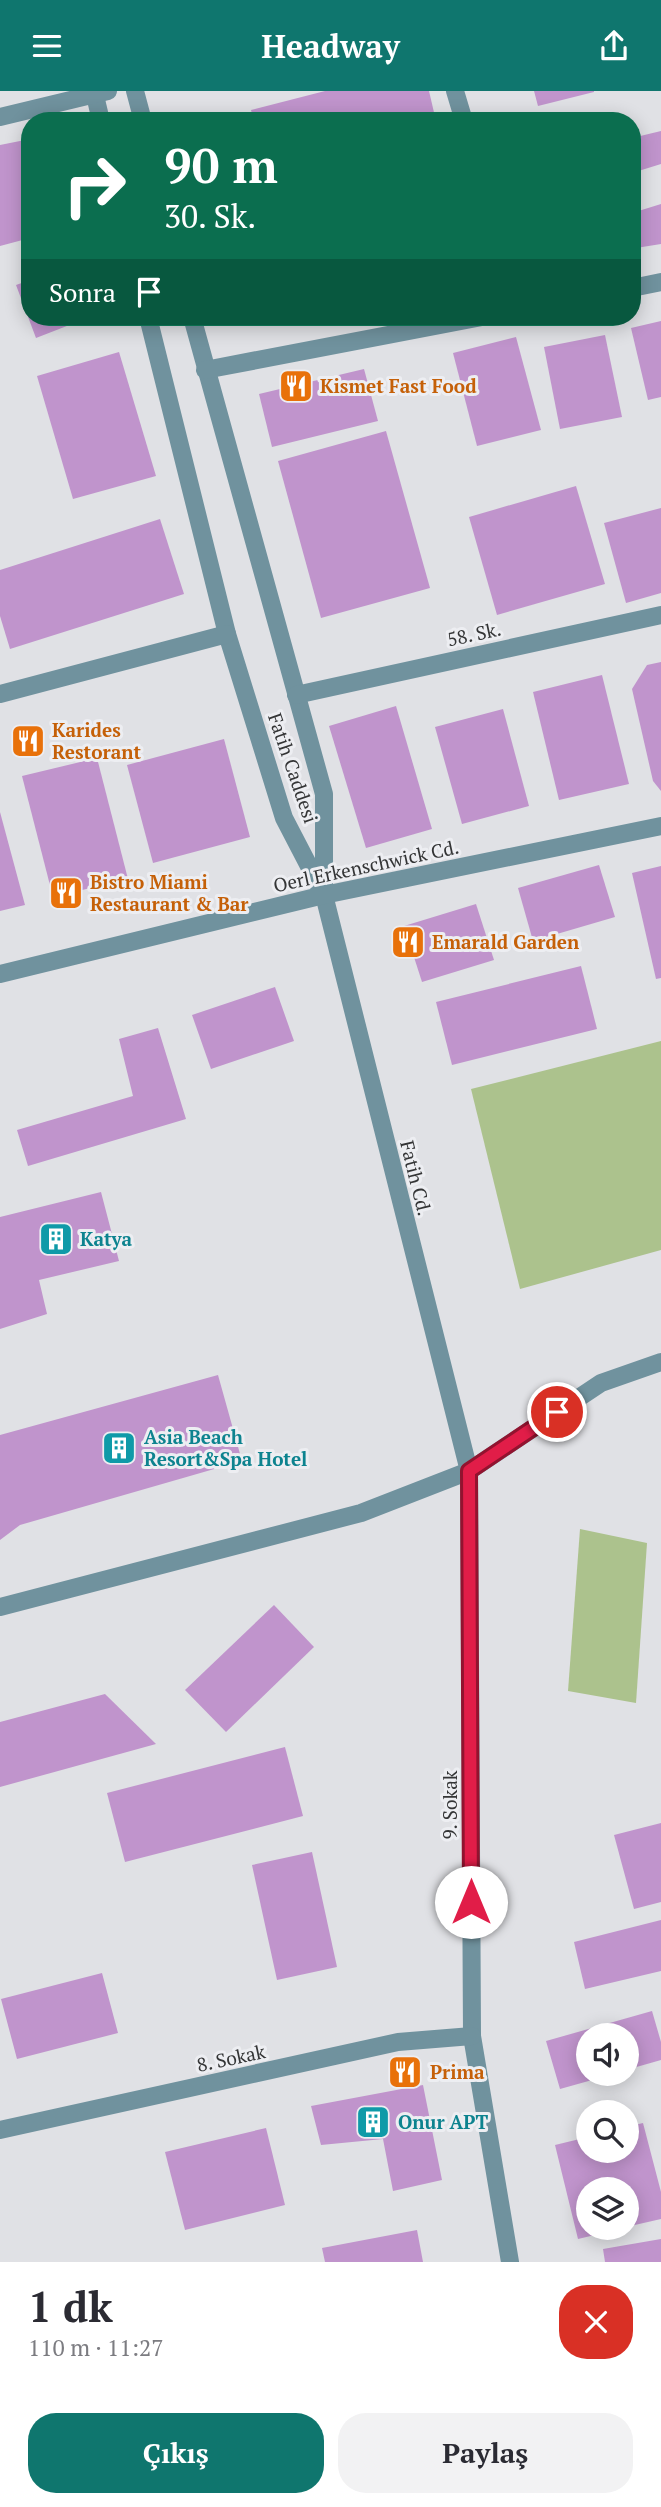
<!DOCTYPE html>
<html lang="tr">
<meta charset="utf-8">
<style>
:root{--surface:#fff;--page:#f2f2f3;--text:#2b2b33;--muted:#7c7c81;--accent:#0f766e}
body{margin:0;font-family:"PT Serif",serif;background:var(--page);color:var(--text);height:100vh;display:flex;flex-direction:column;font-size:26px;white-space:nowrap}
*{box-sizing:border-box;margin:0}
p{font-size:23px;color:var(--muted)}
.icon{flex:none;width:38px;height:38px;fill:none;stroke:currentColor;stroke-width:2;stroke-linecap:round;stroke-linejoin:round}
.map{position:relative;height:2171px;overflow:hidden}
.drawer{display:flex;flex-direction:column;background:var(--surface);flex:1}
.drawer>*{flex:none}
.banner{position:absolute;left:21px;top:21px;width:620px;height:214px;border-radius:28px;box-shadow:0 4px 18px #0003;background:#0b6e4f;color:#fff;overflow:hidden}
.tools{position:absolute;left:576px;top:1932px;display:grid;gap:14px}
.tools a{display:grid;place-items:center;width:63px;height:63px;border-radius:50%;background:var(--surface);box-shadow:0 4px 18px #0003;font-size:35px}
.pin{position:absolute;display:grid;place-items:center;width:60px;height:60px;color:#fff;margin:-30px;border:4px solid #fff;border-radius:50%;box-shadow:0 2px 7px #0007}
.me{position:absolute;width:77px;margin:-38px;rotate:0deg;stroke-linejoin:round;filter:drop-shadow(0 0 5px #0008)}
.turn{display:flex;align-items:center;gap:24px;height:147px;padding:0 28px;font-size:32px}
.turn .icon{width:91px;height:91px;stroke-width:2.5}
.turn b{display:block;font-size:49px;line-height:60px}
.then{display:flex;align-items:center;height:66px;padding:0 28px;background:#0003;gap:14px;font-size:26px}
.round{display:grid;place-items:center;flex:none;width:74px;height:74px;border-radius:28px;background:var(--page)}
.head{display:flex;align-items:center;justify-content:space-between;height:119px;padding:0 28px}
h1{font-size:42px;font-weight:800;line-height:52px}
.cta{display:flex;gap:14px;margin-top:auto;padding:14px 28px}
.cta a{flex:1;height:80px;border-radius:28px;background:var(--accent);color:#fff;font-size:28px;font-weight:800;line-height:80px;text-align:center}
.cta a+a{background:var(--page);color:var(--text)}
header{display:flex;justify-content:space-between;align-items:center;height:91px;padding:0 28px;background:var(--accent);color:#fff;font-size:32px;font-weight:800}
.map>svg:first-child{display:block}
.green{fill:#acc28d}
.building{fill:#c094cc}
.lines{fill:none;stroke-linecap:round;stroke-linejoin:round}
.minor{stroke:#70929e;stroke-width:18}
.route-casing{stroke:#92132f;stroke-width:18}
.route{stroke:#e11d48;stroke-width:12}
.labels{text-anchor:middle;stroke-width:6;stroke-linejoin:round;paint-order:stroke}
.food-label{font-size:19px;font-weight:bold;fill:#c56008;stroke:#edeef2;text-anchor:start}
.street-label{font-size:19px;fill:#343536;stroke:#edeef2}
.culture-label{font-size:19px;font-weight:bold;fill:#0d838f;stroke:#edeef2;text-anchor:start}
</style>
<header><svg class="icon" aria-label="menu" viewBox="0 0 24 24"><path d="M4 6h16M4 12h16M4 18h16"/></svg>Headway<svg class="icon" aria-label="share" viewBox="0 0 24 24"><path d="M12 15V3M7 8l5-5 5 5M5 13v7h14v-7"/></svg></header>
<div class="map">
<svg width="661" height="2171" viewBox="0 0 661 2171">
<rect width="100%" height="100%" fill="#e0e1e5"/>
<g class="green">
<path d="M 661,950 L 661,1159 L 520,1198 L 471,998 Z"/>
<path d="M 580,1438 L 647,1452 L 636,1612 L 568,1600 Z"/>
</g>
<g class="building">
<path d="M 325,0 L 429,0 L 436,30 L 254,30 L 251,19 Z"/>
<path d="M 534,0 L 594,0 L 594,1 L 538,15 Z"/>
<path d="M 661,40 L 661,73 L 632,82 L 632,47 Z"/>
<path d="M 30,48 L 30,147 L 0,155 L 0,54 Z"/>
<path d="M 661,113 L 661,153 L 636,157 L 632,147 L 632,122 Z"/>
<path d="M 30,189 L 30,226 L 90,226 L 36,247 L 16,194 Z"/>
<path d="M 661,230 L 661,306 L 648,309 L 631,237 Z"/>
<path d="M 605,244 L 622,326 L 560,338 L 544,256 Z"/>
<path d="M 516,246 L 541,339 L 477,355 L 453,262 Z"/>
<path d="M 119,261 L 156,385 L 73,408 L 37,285 Z"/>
<path d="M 364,278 L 378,330 L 272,356 L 259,303 Z"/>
<path d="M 386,340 L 430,497 L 321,527 L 278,370 Z"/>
<path d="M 576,395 L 605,493 L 497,524 L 469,426 Z"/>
<path d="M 661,417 L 661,502 L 626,512 L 604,432 Z"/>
<path d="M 160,428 L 184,503 L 10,558 L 0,525 L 0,479 Z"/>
<path d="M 661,571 L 661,700 L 653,690 L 632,598 L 647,574 Z"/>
<path d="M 602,584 L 629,693 L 559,709 L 533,601 Z"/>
<path d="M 396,615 L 432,738 L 366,757 L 329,635 Z"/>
<path d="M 503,618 L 529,715 L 462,733 L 435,636 Z"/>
<path d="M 224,648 L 250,746 L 153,772 L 127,674 Z"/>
<path d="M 97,667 L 128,788 L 53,806 L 22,685 Z"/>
<path d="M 0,721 L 25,814 L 0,820 Z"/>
<path d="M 599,774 L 615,826 L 533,850 L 518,797 Z"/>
<path d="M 661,775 L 661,887 L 656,888 L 632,782 Z"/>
<path d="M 476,813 L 494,869 L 422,891 L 404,835 Z"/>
<path d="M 581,875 L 597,938 L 452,974 L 436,911 Z"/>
<path d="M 275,896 L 294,950 L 211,978 L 192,924 Z"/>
<path d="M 158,937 L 186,1028 L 28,1075 L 17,1039 L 133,1005 L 119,948 Z"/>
<path d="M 101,1101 L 119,1170 L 39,1189 L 47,1223 L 0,1238 L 0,1126 Z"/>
<path d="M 218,1284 L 242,1370 L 20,1434 L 0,1449 L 0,1344 Z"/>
<path d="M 274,1514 L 314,1556 L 226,1641 L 185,1599 Z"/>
<path d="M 105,1603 L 156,1653 L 0,1696 L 0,1631 Z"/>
<path d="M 285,1656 L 303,1725 L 125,1771 L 107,1702 Z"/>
<path d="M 661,1732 L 661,1811 L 634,1818 L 614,1744 Z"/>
<path d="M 312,1761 L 337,1876 L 277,1889 L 252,1774 Z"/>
<path d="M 661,1829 L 661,1880 L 585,1898 L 574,1851 Z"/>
<path d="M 102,1882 L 118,1942 L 17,1968 L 1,1908 Z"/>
<path d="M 652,1920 L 661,1951 L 661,1969 L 626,1979 L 626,1944 L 588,1944 L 588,1983 L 610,1984 L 560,1998 L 546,1950 Z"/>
<path d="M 423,1994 L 442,2089 L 393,2100 L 383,2048 L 321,2054 L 311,2015 Z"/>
<path d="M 643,2032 L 661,2101 L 661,2128 L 626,2136 L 626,2098 L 588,2098 L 588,2137 L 620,2138 L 578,2148 L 555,2054 L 588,2046 L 588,2060 L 626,2060 L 626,2036 Z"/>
<path d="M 266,2037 L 285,2114 L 185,2139 L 165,2061 Z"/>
<path d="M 417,2139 L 423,2171 L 325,2171 L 322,2157 Z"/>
<path d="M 661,2148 L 661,2171 L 605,2171 L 603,2158 Z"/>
</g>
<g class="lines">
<g class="minor">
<path d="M 94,0 L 101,30"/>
<path d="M 135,0 L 143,30"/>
<path d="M 455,0 L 464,30"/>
<path d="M 0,26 L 108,0"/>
<path d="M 632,197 L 661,191"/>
<path d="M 148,226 L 227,543 L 284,727 L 324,804 L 469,1380 L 472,1945 L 510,2171"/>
<path d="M 192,226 L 324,703 L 324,801"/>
<path d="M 205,279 L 482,226"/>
<path d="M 0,603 L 227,543"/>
<path d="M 296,604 L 661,524"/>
<path d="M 0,883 L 324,804 L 661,735"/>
<path d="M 0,1516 L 361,1422 L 469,1380 L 601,1292 L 661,1271"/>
<path d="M 0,2039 L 398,1951 L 472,1945"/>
</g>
</g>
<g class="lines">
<g class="route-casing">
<path id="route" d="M 471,1811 L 469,1380 L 557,1321"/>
</g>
<use href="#route" class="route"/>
</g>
<defs>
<g id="restaurant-square" transform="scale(1.75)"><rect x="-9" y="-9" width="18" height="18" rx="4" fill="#e8710a" stroke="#edeef2"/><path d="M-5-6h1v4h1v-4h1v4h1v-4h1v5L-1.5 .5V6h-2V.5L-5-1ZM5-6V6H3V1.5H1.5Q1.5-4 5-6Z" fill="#fff"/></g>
<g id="building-square" transform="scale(1.75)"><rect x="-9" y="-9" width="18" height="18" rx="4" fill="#0f9aa8" stroke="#edeef2"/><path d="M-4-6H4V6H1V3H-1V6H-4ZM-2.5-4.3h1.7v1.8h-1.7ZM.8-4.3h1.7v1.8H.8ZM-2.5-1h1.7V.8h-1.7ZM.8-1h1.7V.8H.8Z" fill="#fff"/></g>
</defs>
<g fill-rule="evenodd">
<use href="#restaurant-square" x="296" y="295"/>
<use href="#restaurant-square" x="28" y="650"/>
<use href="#restaurant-square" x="66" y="802"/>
<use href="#restaurant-square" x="408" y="851"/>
<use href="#building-square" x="56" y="1148"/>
<use href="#building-square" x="119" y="1357"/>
<use href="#restaurant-square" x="405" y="1981"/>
<use href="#building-square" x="373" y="2031"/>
</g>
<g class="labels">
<g class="food-label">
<text x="320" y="302">Kismet Fast Food</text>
<text x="52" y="646">Karides<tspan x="52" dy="22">Restorant</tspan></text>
<text x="90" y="798">Bistro Miami<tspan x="90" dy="22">Restaurant &amp; Bar</tspan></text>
<text x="432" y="858">Emarald Garden</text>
<text x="430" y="1988">Prima</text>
</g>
<g class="street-label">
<text transform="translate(474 543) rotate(-12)" y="7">58. Sk.</text>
<text transform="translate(293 677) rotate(71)" y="7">Fatih Caddesi</text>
<text transform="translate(366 775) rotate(-12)" y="7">Oerl Erkenschwick Cd.</text>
<text transform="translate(416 1087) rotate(76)" y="7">Fatih Cd.</text>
<text transform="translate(450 1714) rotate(-90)" y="7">9. Sokak</text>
<text transform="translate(231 1967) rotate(-12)" y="7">8. Sokak</text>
</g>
<g class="culture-label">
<text x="80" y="1155">Katya</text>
<text x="144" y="1353">Asia Beach<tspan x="144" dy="22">Resort&amp;Spa Hotel</tspan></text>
<text x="398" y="2038">Onur APT</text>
</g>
</g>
</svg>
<div class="tools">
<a><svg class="icon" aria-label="sound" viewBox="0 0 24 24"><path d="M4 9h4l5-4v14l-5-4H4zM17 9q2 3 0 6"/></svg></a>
<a><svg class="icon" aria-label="search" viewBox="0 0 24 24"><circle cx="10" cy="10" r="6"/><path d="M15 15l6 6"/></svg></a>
<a><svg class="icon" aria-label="layers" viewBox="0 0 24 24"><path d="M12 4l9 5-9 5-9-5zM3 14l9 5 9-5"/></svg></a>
</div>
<div class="pin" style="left:557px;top:1321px;background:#d93025"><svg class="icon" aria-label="arrive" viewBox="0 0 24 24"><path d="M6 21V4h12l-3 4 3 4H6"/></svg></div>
<svg class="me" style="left:471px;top:1811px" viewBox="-20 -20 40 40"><circle r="19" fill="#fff"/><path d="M0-13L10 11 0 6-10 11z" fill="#e11d48"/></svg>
<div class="banner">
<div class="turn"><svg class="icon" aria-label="right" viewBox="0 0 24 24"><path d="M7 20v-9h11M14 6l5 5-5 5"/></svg><div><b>90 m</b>30. Sk.</div></div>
<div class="then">Sonra<svg class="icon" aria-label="arrive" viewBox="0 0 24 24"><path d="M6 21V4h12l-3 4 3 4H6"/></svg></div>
</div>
</div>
<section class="drawer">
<div class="head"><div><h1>1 dk</h1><p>110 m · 11:27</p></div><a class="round" style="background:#d93025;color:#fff"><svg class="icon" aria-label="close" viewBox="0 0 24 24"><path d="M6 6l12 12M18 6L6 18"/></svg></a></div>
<div class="cta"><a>Çıkış</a><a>Paylaş</a></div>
</section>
